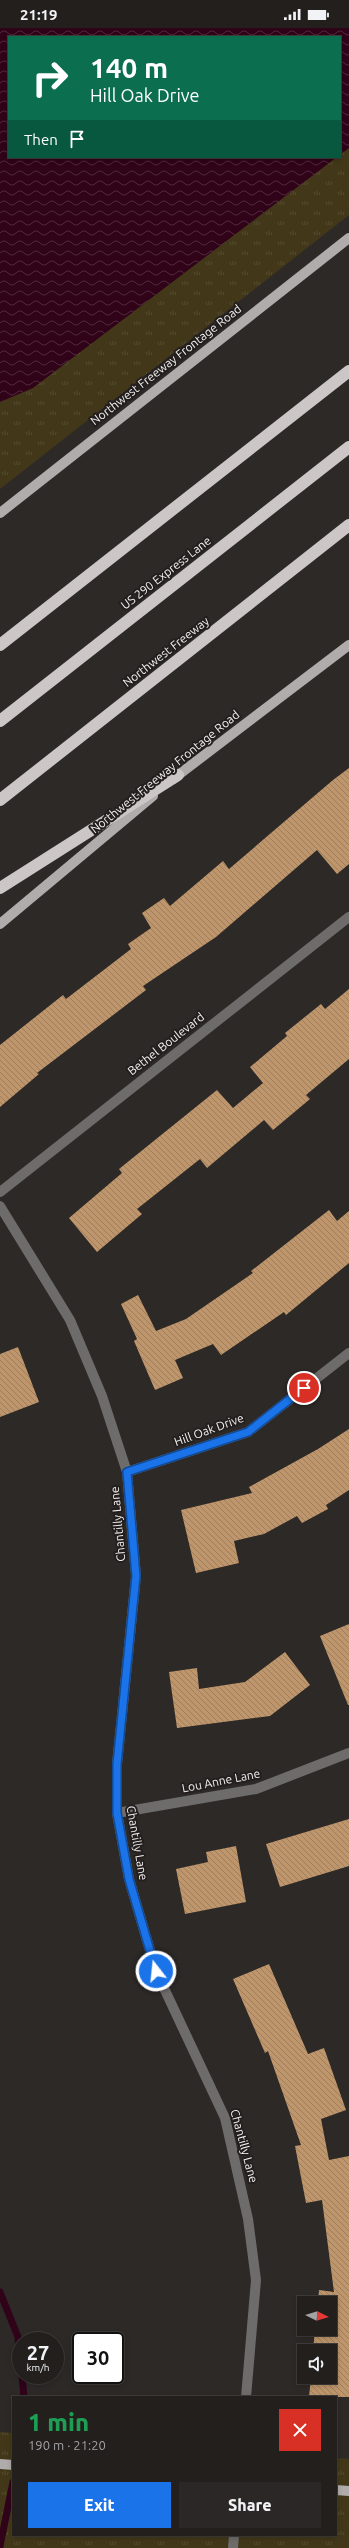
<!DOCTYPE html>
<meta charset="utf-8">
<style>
:root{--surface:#221f1d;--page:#2a2726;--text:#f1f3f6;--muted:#a2a2a4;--line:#3f3d3b;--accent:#1a73e8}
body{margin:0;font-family:Ubuntu,sans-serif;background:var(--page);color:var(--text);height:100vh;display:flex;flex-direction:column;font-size:15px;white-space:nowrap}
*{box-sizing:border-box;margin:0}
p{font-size:13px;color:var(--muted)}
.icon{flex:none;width:22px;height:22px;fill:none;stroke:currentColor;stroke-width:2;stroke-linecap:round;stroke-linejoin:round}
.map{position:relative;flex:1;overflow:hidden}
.side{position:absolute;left:12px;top:2368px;width:325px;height:140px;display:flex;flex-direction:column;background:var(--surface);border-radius:0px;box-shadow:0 2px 6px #0003,0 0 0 1px var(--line)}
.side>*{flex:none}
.top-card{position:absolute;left:8px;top:8px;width:333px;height:122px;border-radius:0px;box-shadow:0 2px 6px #0003,0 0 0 1px var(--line);background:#0b6e4f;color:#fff;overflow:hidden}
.needle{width:26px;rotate:95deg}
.tools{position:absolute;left:297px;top:2268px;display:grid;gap:8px}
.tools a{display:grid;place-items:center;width:40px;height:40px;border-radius:0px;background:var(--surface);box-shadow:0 2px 6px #0003,0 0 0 1px var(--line);font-size:20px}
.speed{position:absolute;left:12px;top:2304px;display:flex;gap:8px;font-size:20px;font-weight:700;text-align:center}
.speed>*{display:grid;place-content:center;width:52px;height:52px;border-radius:50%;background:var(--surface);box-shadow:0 2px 6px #0003,0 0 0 1px var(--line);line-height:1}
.speed small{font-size:10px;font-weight:400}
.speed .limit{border:2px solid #111;border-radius:6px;background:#fff;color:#111}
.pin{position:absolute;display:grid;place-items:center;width:34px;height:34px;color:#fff;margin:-17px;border:2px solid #fff;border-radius:50%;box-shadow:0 1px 4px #0007}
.me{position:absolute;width:44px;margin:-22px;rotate:344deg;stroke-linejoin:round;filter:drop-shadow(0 0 3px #0008)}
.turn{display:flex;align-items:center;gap:14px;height:84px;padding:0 16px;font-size:18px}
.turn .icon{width:52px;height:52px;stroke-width:2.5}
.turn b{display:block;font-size:28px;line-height:34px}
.then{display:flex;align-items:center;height:38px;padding:0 16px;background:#0003;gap:8px;font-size:15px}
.round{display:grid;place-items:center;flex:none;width:42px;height:42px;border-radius:0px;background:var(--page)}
.headline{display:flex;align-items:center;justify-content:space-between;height:68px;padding:0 16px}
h1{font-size:24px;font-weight:800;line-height:30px;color:#1e9e55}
.primary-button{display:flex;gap:8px;margin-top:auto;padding:8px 16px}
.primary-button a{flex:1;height:46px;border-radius:0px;background:var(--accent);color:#fff;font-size:16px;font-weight:800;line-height:46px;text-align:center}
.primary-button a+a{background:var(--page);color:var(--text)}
.status{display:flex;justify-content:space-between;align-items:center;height:28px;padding:0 20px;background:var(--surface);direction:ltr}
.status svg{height:11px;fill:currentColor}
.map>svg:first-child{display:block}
.grass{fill:url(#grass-tufts);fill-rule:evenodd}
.water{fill:url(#water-waves)}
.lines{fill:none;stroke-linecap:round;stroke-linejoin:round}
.stream{stroke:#300319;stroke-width:7}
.building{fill:url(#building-back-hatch)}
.minor{stroke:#6e6b6b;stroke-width:10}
.major{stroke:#b1acac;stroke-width:10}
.highway{stroke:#ccc6c6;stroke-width:12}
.route-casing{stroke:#114b97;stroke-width:10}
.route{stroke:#1a73e8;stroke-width:7}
.labels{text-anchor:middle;stroke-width:4;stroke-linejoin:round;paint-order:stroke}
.street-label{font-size:12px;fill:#f4f1f0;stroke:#231f1e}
</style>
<div class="status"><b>21:19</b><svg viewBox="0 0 49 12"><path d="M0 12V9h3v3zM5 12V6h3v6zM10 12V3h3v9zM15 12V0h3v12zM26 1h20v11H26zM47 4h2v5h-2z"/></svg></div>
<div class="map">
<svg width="349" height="2520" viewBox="0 0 349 2520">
<defs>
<pattern id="grass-tufts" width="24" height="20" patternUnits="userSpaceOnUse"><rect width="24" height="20" fill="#423819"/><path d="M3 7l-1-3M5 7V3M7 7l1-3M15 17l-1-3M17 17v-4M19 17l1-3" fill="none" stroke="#554c30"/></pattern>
<pattern id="water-waves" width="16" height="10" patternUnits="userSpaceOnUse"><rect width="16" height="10" fill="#300319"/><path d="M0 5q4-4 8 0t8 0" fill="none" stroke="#4f283b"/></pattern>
<pattern id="building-back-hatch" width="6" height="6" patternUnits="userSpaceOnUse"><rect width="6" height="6" fill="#bf966b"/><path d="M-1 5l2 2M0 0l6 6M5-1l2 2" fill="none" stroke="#9c7f60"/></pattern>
</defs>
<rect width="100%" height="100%" fill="#2d2927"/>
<g class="grass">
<path d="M 0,0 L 349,0 L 349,187 L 0,461 ZM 9,9 L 340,9 L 340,129 L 9,129 Z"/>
<path d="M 0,2404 L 13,2405 L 13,2507 L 336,2507 L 336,2430 L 349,2431 L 349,2520 L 0,2520 Z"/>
</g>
<path class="water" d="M 0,0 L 349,0 L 349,120 L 340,127 L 340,9 L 9,9 L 9,129 L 337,129 L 33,360 L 0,374 Z"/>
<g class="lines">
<g class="stream">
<path d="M 0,2264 L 18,2309 L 21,2342"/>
<path d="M 22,2347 L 24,2369"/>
<path d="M 0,2518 L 13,2454"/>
</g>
</g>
<g class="building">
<path d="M 349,740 L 349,836 L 337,846 L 317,822 L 216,909 L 143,958 L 146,962 L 37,1045 L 39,1046 L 0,1079 L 0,1017 L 63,967 L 66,971 L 131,921 L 128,916 L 151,900 L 142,885 L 164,870 L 170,878 L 223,833 L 229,841 L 333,752 Z"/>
<path d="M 349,961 L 349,1031 L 306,1067 L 310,1071 L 273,1102 L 264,1092 L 207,1140 L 200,1131 L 137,1181 L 142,1186 L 97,1224 L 69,1190 L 122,1145 L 119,1141 L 217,1062 L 233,1080 L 263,1055 L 250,1039 L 287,1008 L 285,1005 L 321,976 L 325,981 Z"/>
<path d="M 329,1182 L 337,1193 L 349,1183 L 349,1235 L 286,1287 L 284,1284 L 221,1327 L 213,1316 L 175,1332 L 183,1350 L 155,1362 L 134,1313 L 137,1311 L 121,1276 L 138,1267 L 156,1303 L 186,1291 L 253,1245 L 251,1243 Z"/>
<path d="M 18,1319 L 39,1374 L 0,1389 L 0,1326 Z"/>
<path d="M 349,1401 L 349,1462 L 326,1477 L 328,1481 L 302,1495 L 297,1488 L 264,1506 L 234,1513 L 239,1535 L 196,1545 L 181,1482 L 252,1465 L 249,1459 L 318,1421 Z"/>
<path d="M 349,1596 L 349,1677 L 348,1677 L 320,1608 Z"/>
<path d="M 285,1624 L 310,1657 L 270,1688 L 177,1700 L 169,1644 L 197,1640 L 199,1661 L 245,1654 Z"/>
<path d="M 349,1791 L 349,1838 L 280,1859 L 266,1816 Z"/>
<path d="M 236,1818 L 246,1874 L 185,1886 L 176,1841 L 208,1834 L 206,1824 Z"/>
<path d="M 269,1936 L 308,2026 L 324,2020 L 346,2082 L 321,2091 L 329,2132 L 349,2128 L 349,2369 L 309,2369 L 311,2349 L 330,2349 L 330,2323 L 313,2323 L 315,2301 L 330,2301 L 330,2275 L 318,2275 L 319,2262 L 334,2264 L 322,2172 L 306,2175 L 295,2118 L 301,2117 L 268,2023 L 265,2025 L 233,1951 Z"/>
</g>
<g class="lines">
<g class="minor">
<path d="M 0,1164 L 349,889"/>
<path d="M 0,1178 L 70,1292 L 102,1368 L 127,1444 L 136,1548 L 117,1736 L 117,1785 L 129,1851 L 156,1943 L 225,2090 L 248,2191 L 256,2252 L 246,2369"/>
<path d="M 127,1444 L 248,1404 L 349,1325"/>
<path d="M 117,1785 L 256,1761 L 349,1725"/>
<path d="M 233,2520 L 234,2507"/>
</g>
<g class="major">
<path d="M 0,485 L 349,210"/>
<path d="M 173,751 L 349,617"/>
<path d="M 0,896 L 153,768"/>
<path d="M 0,2436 L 13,2437"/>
<path d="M 336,2462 L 349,2463"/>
</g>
<g class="highway">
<path d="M 0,617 L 349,343"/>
<path d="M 0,693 L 349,419"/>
<path d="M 0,772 L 349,497"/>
<path d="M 0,860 L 178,747"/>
</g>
</g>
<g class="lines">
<g class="route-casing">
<path id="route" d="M 156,1943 L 129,1851 L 117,1785 L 117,1736 L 136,1548 L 127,1444 L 248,1404 L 304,1360"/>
</g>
<use href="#route" class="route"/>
</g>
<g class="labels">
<g class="street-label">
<text transform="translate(166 337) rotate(-38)" y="4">Northwest Freeway Frontage Road</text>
<text transform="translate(166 545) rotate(-38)" y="4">US 290 Express Lane</text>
<text transform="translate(166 624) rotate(-38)" y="4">Northwest Freeway</text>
<text transform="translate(165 744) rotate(-39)" y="4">Northwest Freeway Frontage Road</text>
<text transform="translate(166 1016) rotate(-38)" y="4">Bethel Boulevard</text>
<text transform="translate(209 1402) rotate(-20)" y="4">Hill Oak Drive</text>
<text transform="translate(118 1496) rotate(-95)" y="4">Chantilly Lane</text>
<text transform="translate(221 1753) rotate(-11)" y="4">Lou Anne Lane</text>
<text transform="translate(137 1815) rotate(80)" y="4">Chantilly Lane</text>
<text transform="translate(244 2118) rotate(75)" y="4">Chantilly Lane</text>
</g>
</g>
</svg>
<div class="tools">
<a><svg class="needle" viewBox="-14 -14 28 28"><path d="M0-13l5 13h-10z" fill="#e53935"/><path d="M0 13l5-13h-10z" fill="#a2a2a4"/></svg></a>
<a><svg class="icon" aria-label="sound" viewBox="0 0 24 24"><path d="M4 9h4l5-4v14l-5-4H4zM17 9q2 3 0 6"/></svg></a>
</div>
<div class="speed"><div>27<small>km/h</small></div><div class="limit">30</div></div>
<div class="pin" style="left:304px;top:1360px;background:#d93025"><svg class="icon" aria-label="arrive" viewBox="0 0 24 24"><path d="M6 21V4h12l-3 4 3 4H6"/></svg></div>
<svg class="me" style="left:156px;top:1943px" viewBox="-20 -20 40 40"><circle r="17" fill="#1a73e8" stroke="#fff" stroke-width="3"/><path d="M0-11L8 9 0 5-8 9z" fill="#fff"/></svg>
<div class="top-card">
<div class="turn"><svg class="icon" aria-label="right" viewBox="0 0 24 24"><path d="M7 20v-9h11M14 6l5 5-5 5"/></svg><div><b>140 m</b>Hill Oak Drive</div></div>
<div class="then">Then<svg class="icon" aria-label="arrive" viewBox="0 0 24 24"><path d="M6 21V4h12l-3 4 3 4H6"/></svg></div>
</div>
<section class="side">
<div class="headline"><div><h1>1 min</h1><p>190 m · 21:20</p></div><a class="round" style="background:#d93025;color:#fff"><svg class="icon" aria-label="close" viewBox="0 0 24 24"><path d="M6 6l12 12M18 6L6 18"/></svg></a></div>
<div class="primary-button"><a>Exit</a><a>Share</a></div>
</section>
</div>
